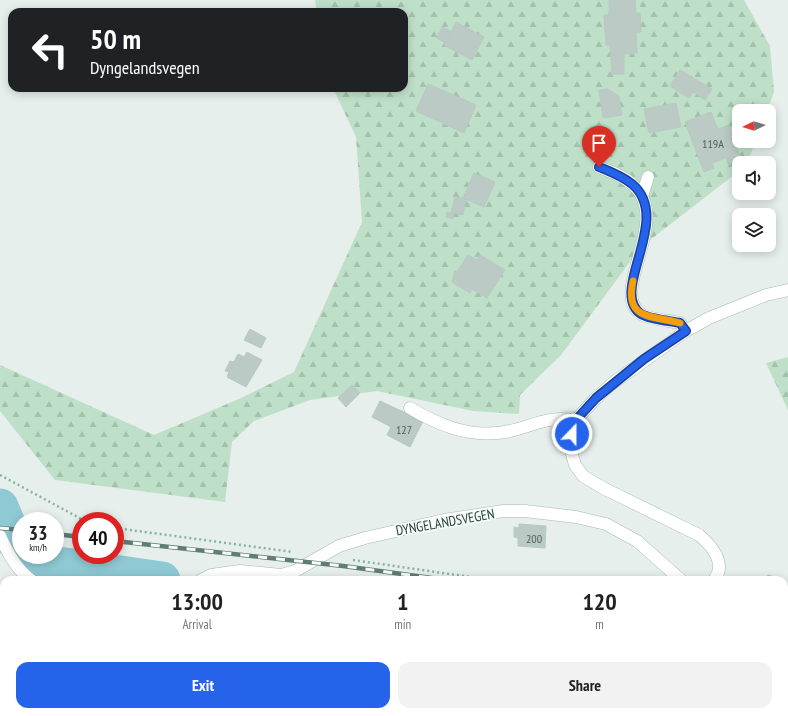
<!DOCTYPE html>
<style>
:root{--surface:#fff;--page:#f2f2f2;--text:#222;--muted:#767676;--accent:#2563eb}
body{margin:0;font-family:"PT Sans Narrow",sans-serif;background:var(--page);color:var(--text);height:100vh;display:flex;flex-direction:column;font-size:15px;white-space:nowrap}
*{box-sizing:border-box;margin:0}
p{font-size:13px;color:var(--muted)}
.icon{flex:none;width:22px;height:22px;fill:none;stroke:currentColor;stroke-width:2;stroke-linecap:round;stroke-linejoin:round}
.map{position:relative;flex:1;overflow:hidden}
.side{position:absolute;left:0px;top:576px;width:788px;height:140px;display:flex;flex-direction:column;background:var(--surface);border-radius:12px 12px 0 0;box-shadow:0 2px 10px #0003}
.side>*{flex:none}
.top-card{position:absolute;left:8px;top:8px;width:400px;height:84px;border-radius:12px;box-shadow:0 2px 10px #0003;background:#202124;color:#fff;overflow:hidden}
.needle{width:26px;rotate:265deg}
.fabs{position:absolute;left:732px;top:104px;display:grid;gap:8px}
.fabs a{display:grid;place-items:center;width:44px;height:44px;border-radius:8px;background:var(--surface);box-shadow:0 2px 10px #0003;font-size:20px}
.speed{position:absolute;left:12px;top:512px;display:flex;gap:8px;font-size:20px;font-weight:700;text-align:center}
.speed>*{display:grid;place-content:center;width:52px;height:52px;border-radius:50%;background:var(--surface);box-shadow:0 2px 10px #0003;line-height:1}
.speed small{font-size:10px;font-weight:400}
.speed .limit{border:6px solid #d22;background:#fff;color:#111}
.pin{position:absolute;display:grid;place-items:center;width:34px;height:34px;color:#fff;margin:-41px -17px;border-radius:50% 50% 50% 0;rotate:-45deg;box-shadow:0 0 4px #0007}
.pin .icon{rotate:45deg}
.me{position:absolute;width:44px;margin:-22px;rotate:22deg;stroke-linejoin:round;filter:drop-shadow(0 0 3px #0008)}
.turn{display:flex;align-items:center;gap:14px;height:84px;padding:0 16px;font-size:18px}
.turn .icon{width:52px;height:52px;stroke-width:2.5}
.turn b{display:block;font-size:28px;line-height:34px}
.eta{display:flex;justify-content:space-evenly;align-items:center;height:68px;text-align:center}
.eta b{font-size:24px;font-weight:700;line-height:28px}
.cta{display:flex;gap:8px;margin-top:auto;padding:8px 16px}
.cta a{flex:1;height:46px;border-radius:12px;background:var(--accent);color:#fff;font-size:16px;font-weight:700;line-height:46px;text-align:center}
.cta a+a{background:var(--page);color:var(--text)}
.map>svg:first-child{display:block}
.industrial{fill:url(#industrial-furrows)}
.forest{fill:url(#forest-firs)}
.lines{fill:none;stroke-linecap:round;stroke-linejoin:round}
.river{stroke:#8ec9d4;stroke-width:37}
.building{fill:#bbcac4;stroke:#b8c9c2}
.minor-casing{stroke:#a8b8b2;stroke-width:13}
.major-casing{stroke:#c2cac8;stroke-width:13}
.path{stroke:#86b3a5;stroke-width:2.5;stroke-dasharray:2 3;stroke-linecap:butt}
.minor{stroke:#fff;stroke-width:12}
.major{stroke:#6aa596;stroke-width:12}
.rail-casing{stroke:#5f7d75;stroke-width:4.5}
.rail{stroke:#f7fbf9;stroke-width:3;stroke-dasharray:9;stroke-linecap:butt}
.route-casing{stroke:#184099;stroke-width:10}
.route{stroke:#2563eb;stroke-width:7}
.slow{stroke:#f59e0b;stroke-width:7}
.labels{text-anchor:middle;stroke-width:3.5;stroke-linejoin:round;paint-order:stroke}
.number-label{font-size:12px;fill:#4a645c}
.street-label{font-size:14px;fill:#24423a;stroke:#f7fbf9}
</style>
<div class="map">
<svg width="788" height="716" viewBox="0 0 788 716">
<defs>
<pattern id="industrial-furrows" width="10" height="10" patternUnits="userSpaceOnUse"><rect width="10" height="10" fill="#d4dfda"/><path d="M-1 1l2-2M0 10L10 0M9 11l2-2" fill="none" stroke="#b6c1bc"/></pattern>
<pattern id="forest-firs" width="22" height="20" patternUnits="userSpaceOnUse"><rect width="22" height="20" fill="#bfe0c8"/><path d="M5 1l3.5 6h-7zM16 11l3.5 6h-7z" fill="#a4c1ad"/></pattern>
</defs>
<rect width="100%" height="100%" fill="#e6efeb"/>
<path class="industrial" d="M 784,658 L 788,659 L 788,716 L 464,716 L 442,712 L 784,712 Z"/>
<g class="forest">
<path d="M 315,0 L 744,0 L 770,46 L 774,92 L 767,111 L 739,111 L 739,141 L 756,141 L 747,163 L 739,163 L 739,171 L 641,247 L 561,355 L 520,395 L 519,414 L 473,411 L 377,391 L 310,400 L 254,421 L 232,442 L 225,502 L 55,480 L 0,411 L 0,365 L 154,435 L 241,398 L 294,372 L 362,222 L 356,137 L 333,88 L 404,88 L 404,12 L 317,12 Z"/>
<path d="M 788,357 L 788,410 L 766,363 Z"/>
</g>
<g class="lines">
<g class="river">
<path d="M 0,507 L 14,540 L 21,549"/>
<path d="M 30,555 L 58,565 L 162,580"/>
</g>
</g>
<g class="building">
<path d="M 609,0 L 635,0 L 636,13 L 640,13 L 641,32 L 636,32 L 637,53 L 624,54 L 624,74 L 612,74 L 610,45 L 606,45 L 604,15 L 609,15 Z"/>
<path d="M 456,22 L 484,37 L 472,60 L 444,45 Z"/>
<path d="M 442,27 L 451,31 L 445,43 L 437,38 Z"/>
<path d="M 680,70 L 712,89 L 705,100 L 693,92 L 689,98 L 670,86 Z"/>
<path d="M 428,84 L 476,105 L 464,133 L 416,111 Z"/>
<path d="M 608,89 L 619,96 L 622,115 L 603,118 L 599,90 Z"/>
<path d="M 676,103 L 681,127 L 649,133 L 644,109 Z"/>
<path d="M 711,112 L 718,129 L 729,125 L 741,159 L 728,164 L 726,158 L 712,163 L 714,168 L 704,172 L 685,122 Z"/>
<path d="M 474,173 L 495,182 L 484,207 L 463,198 Z"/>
<path d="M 455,197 L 466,199 L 463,215 L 454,213 L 453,219 L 446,217 L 447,212 L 451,213 Z"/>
<path d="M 468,255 L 477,260 L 480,255 L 505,270 L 487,298 L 472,289 L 470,293 L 452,282 L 455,271 L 457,272 Z"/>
<path d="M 250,329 L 266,338 L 261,348 L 244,340 Z"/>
<path d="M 247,352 L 262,360 L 246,387 L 227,377 L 229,372 L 225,371 L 230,361 L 234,362 L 238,354 L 244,357 Z"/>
<path d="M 352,385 L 360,393 L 346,407 L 338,398 Z"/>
<path d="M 380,401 L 423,421 L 410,447 L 387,435 L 391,427 L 372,417 Z"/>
<path d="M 519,524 L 546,526 L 545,548 L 518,546 L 518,538 L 514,537 L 514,527 L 519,528 Z"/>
<path d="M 768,575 L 782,579 L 782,580 L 766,580 Z"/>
<path d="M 784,584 L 787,585 L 784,599 Z"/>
<path d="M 96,712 L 107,712 L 106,716 Z"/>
<path d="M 715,712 L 767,712 L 766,716 L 735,716 Z"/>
</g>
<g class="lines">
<g class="minor-casing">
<g id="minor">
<path d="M 599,167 C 611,172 622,175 632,184 C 674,219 608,291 641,314 C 648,319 671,321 680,323 L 686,331"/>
<path d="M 642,196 L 648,177"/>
<path d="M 410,408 C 437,424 464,436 497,433 C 523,432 547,413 575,421"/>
<path d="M 0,536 C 8,553 16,569 31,580"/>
<path d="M 201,580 L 211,575 L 240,571 L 281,575 L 295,571 L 339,546 L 365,538 L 444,520 L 503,511 L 525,511 L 576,517 L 606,524 L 637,541 L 681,580"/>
<path d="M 714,580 C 727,564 712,546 699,535 L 605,489 L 583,476 L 575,465 L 570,447 L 575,421 L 596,398 L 613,383 L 686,331 L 709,318 L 766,295 L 788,290"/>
<path d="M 0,595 L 4,597"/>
<path d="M 584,712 L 605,716"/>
</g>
</g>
<g class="major-casing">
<g id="major">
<path d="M 0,624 L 4,625"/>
<path d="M 348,712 L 363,716"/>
</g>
</g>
<g class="path">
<path d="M 0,475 L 85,521"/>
<path d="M 115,528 L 293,552"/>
<path d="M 353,560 L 491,580"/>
<path d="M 784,641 L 788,642"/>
</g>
<use href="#minor" class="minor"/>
<use href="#major" class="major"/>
<g class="rail-casing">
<g id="rail">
<path d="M 0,528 L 21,530"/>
<path d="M 55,534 L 81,537"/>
<path d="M 115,541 L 343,566 L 446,580"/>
<path d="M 784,647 L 788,648"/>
</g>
</g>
<use href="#rail" class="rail"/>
</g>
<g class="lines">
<g class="route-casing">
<path id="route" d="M 572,434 L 575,421 L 596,398 L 644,359 L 686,331 L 680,323 C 670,321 649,319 641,314 C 608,291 674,219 632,184 C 622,176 611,172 599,167"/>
</g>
<use href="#route" class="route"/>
<path class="slow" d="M 633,281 C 624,321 653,315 680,323"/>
</g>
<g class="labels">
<g class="number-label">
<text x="713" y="148">119A</text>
<text x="404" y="434">127</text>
<text x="534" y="543">200</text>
</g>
<g class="street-label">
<text transform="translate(445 522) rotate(-10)" y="5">DYNGELANDSVEGEN</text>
</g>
</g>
</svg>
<div class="fabs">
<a><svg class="needle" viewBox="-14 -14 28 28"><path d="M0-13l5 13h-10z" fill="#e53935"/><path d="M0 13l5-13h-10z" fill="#767676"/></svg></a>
<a><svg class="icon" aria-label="sound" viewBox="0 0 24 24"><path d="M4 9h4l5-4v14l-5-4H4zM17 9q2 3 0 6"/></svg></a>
<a><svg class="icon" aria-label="layers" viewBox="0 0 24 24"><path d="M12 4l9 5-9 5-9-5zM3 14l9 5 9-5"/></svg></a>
</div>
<div class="speed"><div>33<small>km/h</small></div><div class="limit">40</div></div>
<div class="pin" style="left:599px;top:167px;background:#d93025"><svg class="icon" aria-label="arrive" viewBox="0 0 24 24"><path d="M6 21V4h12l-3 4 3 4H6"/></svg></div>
<svg class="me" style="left:572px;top:434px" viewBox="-20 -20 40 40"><circle r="17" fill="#2563eb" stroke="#fff" stroke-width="3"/><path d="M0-11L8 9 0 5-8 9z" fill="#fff"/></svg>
<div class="top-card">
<div class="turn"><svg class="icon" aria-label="left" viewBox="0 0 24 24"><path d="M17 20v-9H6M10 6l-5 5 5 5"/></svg><div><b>50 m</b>Dyngelandsvegen</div></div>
</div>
<section class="side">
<div class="eta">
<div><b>13:00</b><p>Arrival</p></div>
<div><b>1</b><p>min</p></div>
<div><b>120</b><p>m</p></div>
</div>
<div class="cta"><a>Exit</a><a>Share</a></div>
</section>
</div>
